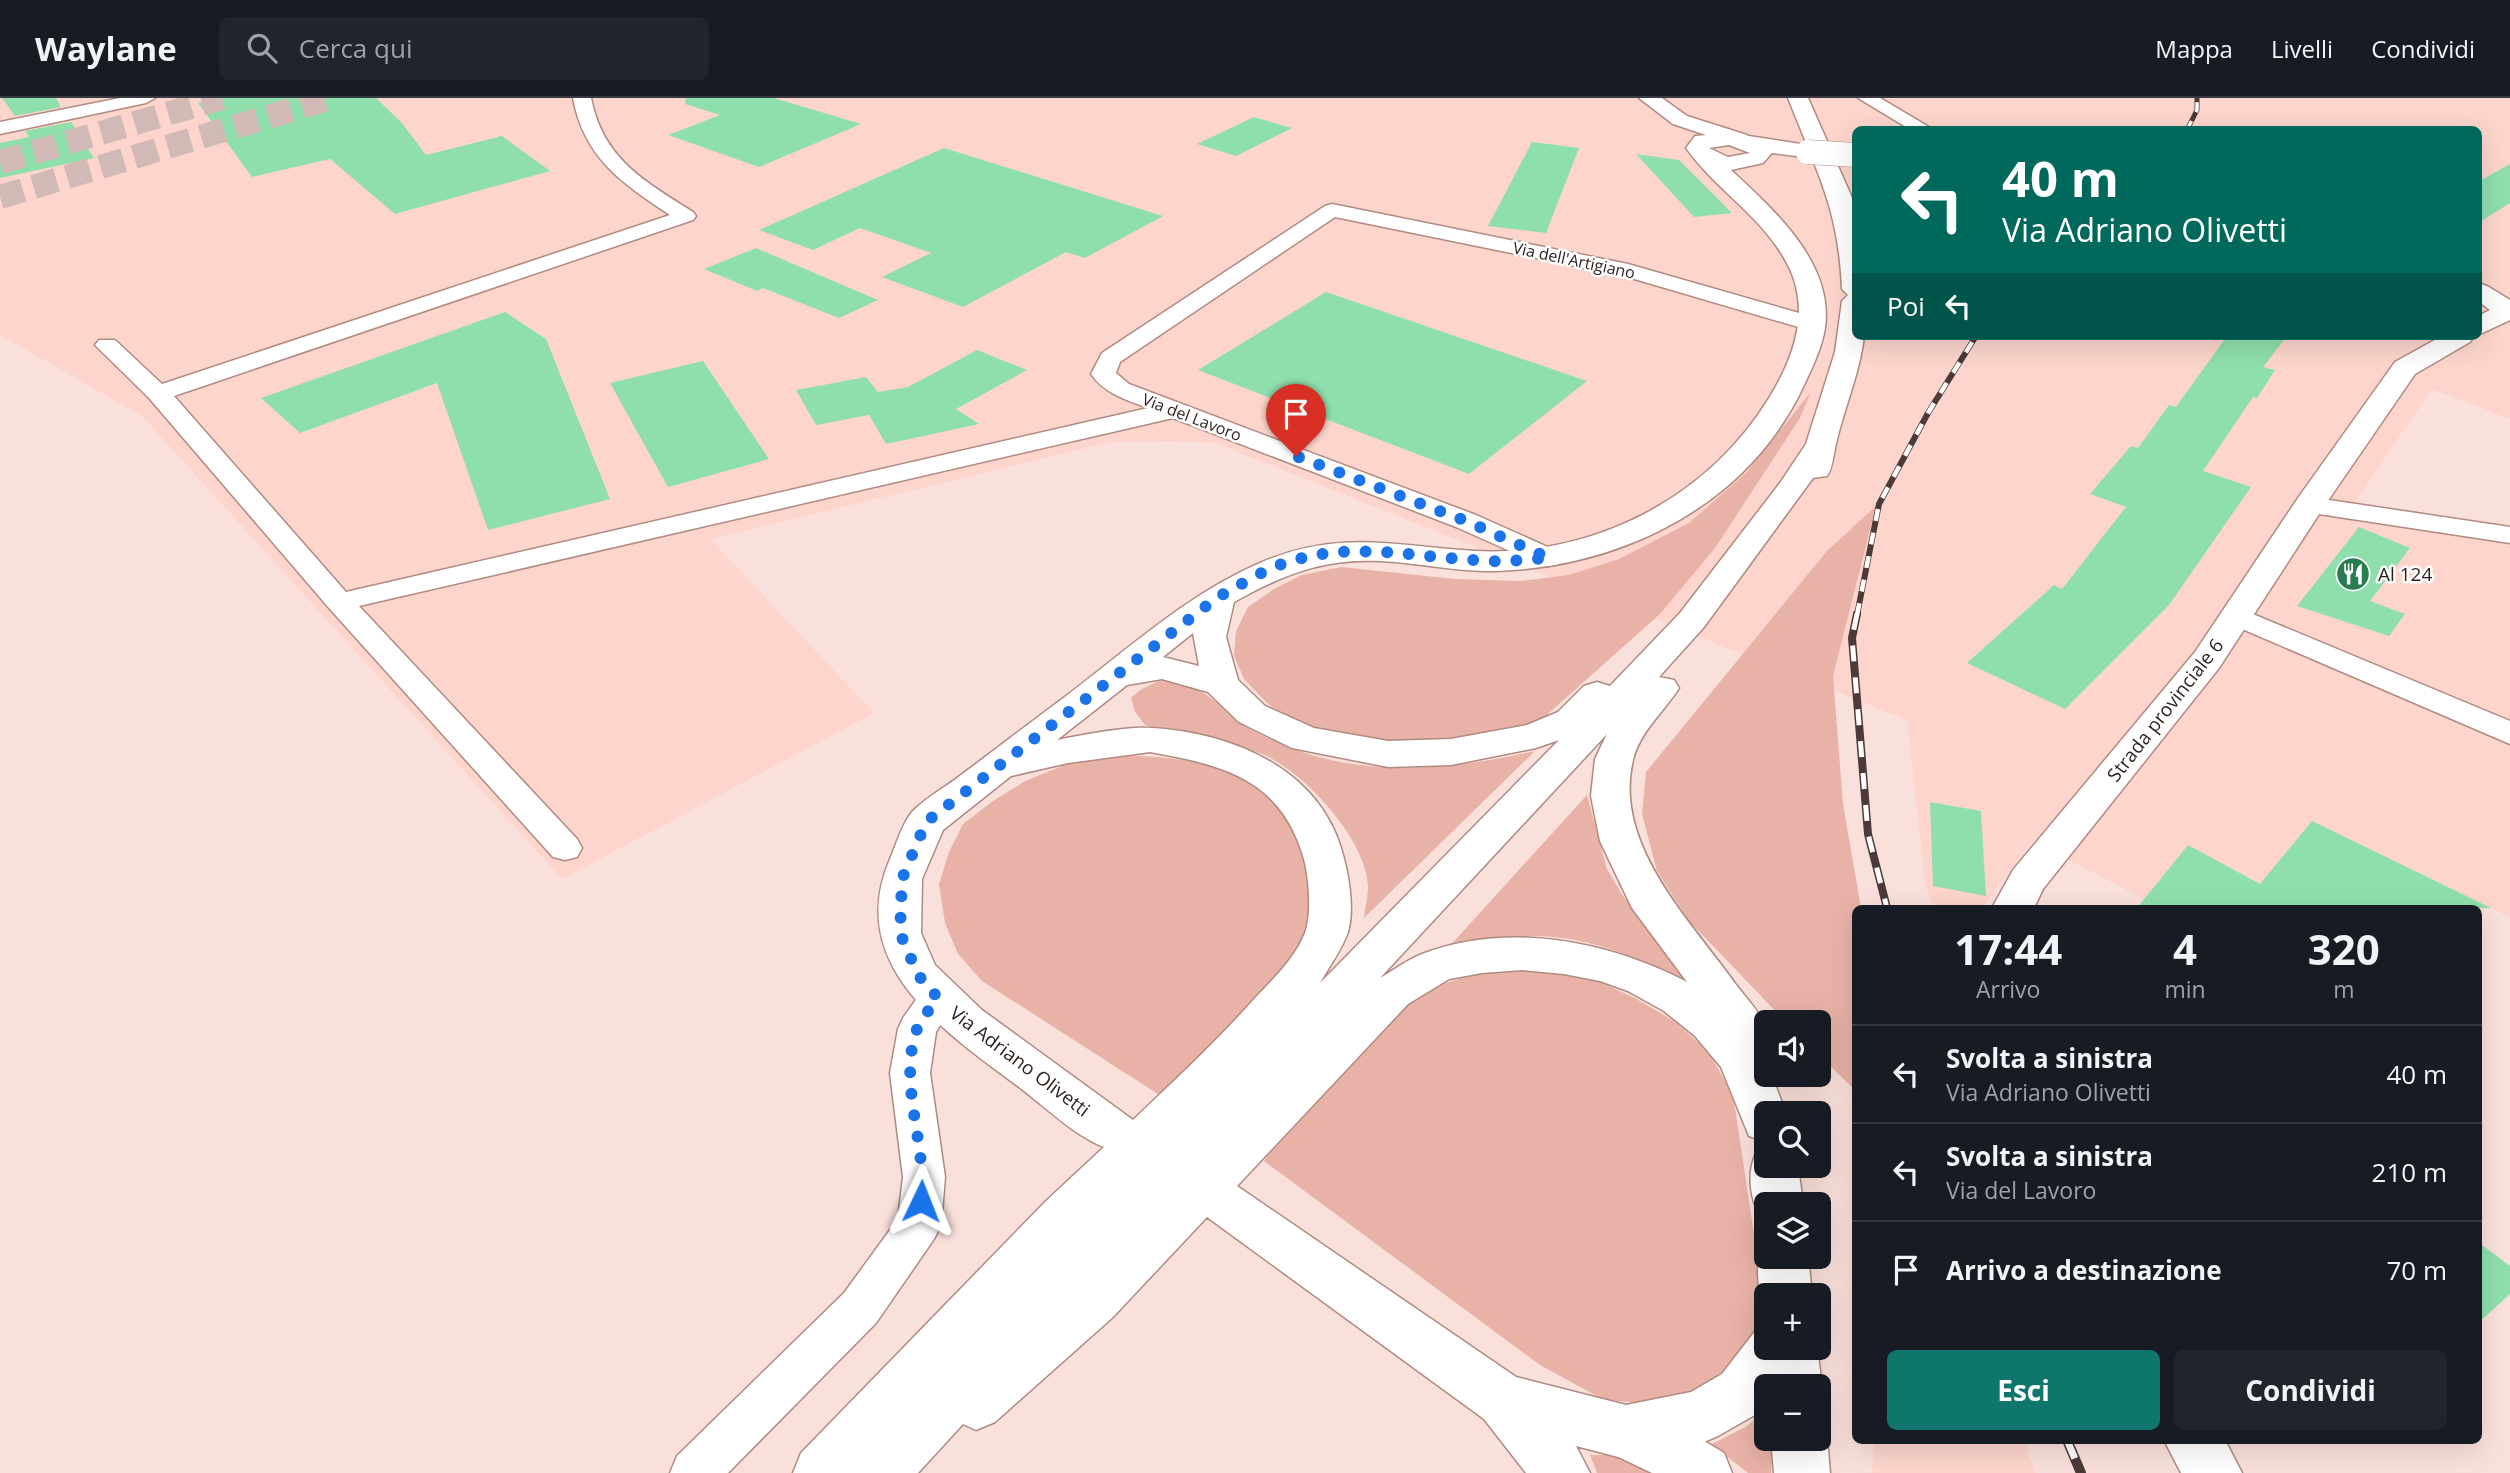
<!DOCTYPE html>
<html lang="it">
<meta charset="utf-8">
<style>
:root{--surface:#171b24;--page:#20242c;--text:#f1f3f6;--muted:#9ea1a6;--line:#363941;--accent:#0f766e}
body{margin:0;font-family:"Open Sans",sans-serif;background:var(--page);color:var(--text);height:100vh;display:flex;flex-direction:column;font-size:26px;white-space:nowrap}
*{box-sizing:border-box;margin:0}
p{font-size:23px;color:var(--muted)}
.icon{flex:none;width:38px;height:38px;fill:none;stroke:currentColor;stroke-width:2;stroke-linecap:round;stroke-linejoin:round}
.map{position:relative;flex:1;overflow:hidden}
.side{position:absolute;left:1852px;top:807px;width:630px;height:539px;display:flex;flex-direction:column;background:var(--surface);border-radius:10px;box-shadow:0 7px 28px #0002}
.side>*{flex:none}
.hud{position:absolute;left:1852px;top:28px;width:630px;height:214px;border-radius:10px;box-shadow:0 7px 28px #0002;background:#00695c;color:#fff;overflow:hidden}
.tools{position:absolute;left:1754px;top:912px;display:grid;gap:14px}
.tools a{display:grid;place-items:center;width:77px;height:77px;border-radius:10px;background:var(--surface);box-shadow:0 7px 28px #0002;font-size:35px}
.pin{position:absolute;display:grid;place-items:center;width:60px;height:60px;color:#fff;margin:-72px -30px;border-radius:50% 50% 50% 0;rotate:-45deg;box-shadow:0 0 7px #0007}
.pin .icon{rotate:45deg}
.me{position:absolute;width:77px;margin:-38px;rotate:2deg;stroke-linejoin:round;filter:drop-shadow(0 0 5px #0008)}
.turn{display:flex;align-items:center;gap:24px;height:147px;padding:0 35px;font-size:32px}
.turn .icon{width:91px;height:91px;stroke-width:2.5}
.turn b{display:block;font-size:49px;line-height:60px}
.then{display:flex;align-items:center;height:66px;padding:0 35px;background:#0003;gap:14px;font-size:26px}
.eta{display:flex;justify-content:space-evenly;align-items:center;height:119px;text-align:center}
.eta b{font-size:42px;font-weight:700;line-height:49px}
.action{display:flex;gap:14px;margin-top:auto;padding:14px 35px}
.action a{flex:1;height:80px;border-radius:10px;background:var(--accent);color:#fff;font-size:28px;font-weight:700;line-height:80px;text-align:center}
.action a+a{background:var(--page);color:var(--text)}
ul{padding:0;list-style:none}
li{display:flex;align-items:center;gap:21px;height:98px;padding:0 35px;border-top:2px solid var(--line)}
li div{flex:1}
li b{display:block;font-size:26px}
li em{font-style:normal}
header{display:flex;align-items:center;gap:42px;box-sizing:border-box;height:98px;padding:0 35px;background:var(--surface);border-bottom:2px solid var(--line)}
header strong{font-size:33px}
nav{display:flex;gap:38px;margin-inline-start:auto;font-size:24px}
.search{width:490px;height:63px;background:var(--page);display:flex;align-items:center;gap:18px;box-sizing:border-box;padding:0 24px;border-radius:10px;color:var(--muted);font-size:26px}
.map>svg:first-child{display:block}
.built{fill:#fdd5cc;fill-rule:evenodd}
.green{fill:#e9b2a7}
.building{fill:#8fdfad}
.lines{fill:none;stroke-linecap:round;stroke-linejoin:round}
.trunk-tunnel{stroke:#d1b9b5;stroke-width:24;stroke-dasharray:24 11;stroke-linecap:butt}
.minor-casing{stroke:#b08a81;stroke-width:3}
.tertiary-casing{stroke:#b08a81;stroke-width:3}
.secondary-casing{stroke:#b08a81;stroke-width:3}
.minor{fill:#fff;fill-rule:evenodd}
.tertiary{fill:#fff;fill-rule:evenodd}
.secondary{fill:#fff;fill-rule:evenodd}
.rail-far3-casing{stroke:#4b3a37;stroke-width:5}
.rail-far2-casing{stroke:#4b3a37;stroke-width:6}
.rail-far1-casing{stroke:#4b3a37;stroke-width:8}
.rail-casing{stroke:#4b3a37;stroke-width:10}
.rail-far3{stroke:#fff;stroke-width:3.5;stroke-dasharray:10;stroke-linecap:butt}
.rail-far2{stroke:#fff;stroke-width:4.5;stroke-dasharray:12;stroke-linecap:butt}
.rail-far1{stroke:#fff;stroke-width:5;stroke-dasharray:16;stroke-linecap:butt}
.rail{stroke:#fff;stroke-width:7;stroke-dasharray:20;stroke-linecap:butt}
.secondary-bridge-casing{stroke:#b08a81;stroke-width:25;stroke-linecap:butt}
.secondary-bridge{stroke:#fff;stroke-width:24}
.route{stroke:#1a73e8;stroke-width:12;stroke-dasharray:0 21.6}
.labels{text-anchor:middle;stroke-width:5;stroke-linejoin:round;paint-order:stroke}
.far-street-label{font-size:16px;fill:#2e1f1c;stroke:#fff}
.poi-label{font-size:19px;fill:#2e1f1c;stroke:#fff;text-anchor:start}
.street-label{font-size:19px;fill:#2e1f1c;stroke:#fff}
</style>
<header>
<strong>Waylane</strong>
<div class="search"><svg class="icon" aria-label="search" viewBox="0 0 24 24"><circle cx="10" cy="10" r="6"/><path d="M15 15l6 6"/></svg>Cerca qui</div>
<nav><a>Mappa</a><a>Livelli</a><a>Condividi</a></nav>
</header>
<div class="map">
<svg width="2510" height="1375" viewBox="0 0 2510 1375">
<rect width="100%" height="100%" fill="#fae0db"/>
<g class="built">
<path d="M 0,0 L 2510,0 L 2510,321 L 2432,291 L 2346,417 L 2510,440 L 2510,819 L 2479,804 L 2474,810 L 2161,810 L 2032,743 L 1982,810 L 1934,810 L 1925,785 L 1907,622 L 1215,345 L 1171,343 L 1112,344 L 710,441 L 874,615 L 562,781 L 142,318 L 0,237 ZM 1855,32 L 2478,32 L 2478,238 L 1855,238 Z"/>
<path d="M 1874,1342 L 2023,1342 L 2036,1375 L 1872,1375 Z"/>
</g>
<g class="green">
<path d="M 1811,294 L 1800,320 L 1715,450 L 1660,516 L 1540,623 L 1482,640 L 1374,645 L 1316,631 L 1270,608 L 1244,581 L 1234,558 L 1236,533 L 1248,509 L 1274,491 L 1302,477 L 1341,469 L 1455,481 L 1521,483 L 1569,477 L 1619,461 L 1689,425 L 1747,374 Z"/>
<path d="M 1876,408 L 1833,578 L 1843,706 L 1861,810 L 1855,810 L 1855,992 L 1818,956 L 1818,924 L 1786,924 L 1689,823 L 1657,773 L 1642,716 L 1646,674 L 1827,453 Z"/>
<path d="M 1159,583 C 1212,585 1219,615 1260,636 C 1346,682 1443,674 1535,653 L 1364,820 C 1365,810 1368,799 1368,788 C 1366,741 1303,672 1260,655 C 1224,642 1183,637 1145,627 L 1135,614 L 1131,600 L 1140,592 Z"/>
<path d="M 1115,657 C 1154,659 1200,659 1235,677 C 1275,698 1316,747 1314,795 C 1313,815 1305,838 1296,856 C 1292,866 1281,876 1273,885 C 1239,926 1201,961 1161,998 L 982,883 L 958,856 L 945,825 L 939,786 L 949,754 L 963,726 L 993,703 L 1025,683 L 1072,664 Z"/>
<path d="M 1587,697 L 1607,771 L 1623,798 L 1704,895 C 1650,864 1591,836 1527,838 C 1501,839 1473,846 1447,851 Z"/>
<path d="M 1538,873 L 1593,881 L 1633,899 L 1674,923 L 1708,953 L 1733,997 L 1762,1189 L 1757,1227 L 1740,1260 L 1700,1292 L 1654,1306 L 1604,1302 L 1540,1267 L 1264,1063 C 1323,983 1377,893 1484,875 C 1501,872 1520,874 1538,873 Z"/>
<path d="M 1766,1312 L 1766,1340 L 1773,1341 L 1771,1375 L 1748,1375 L 1725,1357 L 1704,1350 L 1747,1328 Z"/>
<path d="M 1590,1357 L 1610,1357 L 1665,1375 L 1597,1375 Z"/>
</g>
<g class="building">
<path d="M 2,0 L 56,0 L 61,9 L 15,18 Z"/>
<path d="M 224,0 L 376,0 L 402,25 L 426,57 L 502,38 L 550,73 L 395,116 L 330,61 L 252,79 L 198,5 Z"/>
<path d="M 686,0 L 774,0 L 861,26 L 759,69 L 668,37 L 720,17 L 685,6 Z"/>
<path d="M 1254,19 L 1292,30 L 1236,58 L 1197,46 Z"/>
<path d="M 71,24 L 94,60 L 0,80 L 0,45 L 29,39 L 25,33 Z"/>
<path d="M 1532,44 L 1579,50 L 1546,135 L 1488,128 Z"/>
<path d="M 944,50 L 1163,118 L 1085,160 L 1066,154 L 963,209 L 882,179 L 931,155 L 860,130 L 813,152 L 759,132 Z"/>
<path d="M 1636,56 L 1679,62 L 1732,115 L 1694,119 Z"/>
<path d="M 2510,66 L 2510,105 L 2478,125 L 2478,84 Z"/>
<path d="M 756,150 L 878,202 L 839,220 L 763,190 L 757,193 L 704,171 Z"/>
<path d="M 1326,194 L 1587,283 L 1469,376 L 1198,272 Z"/>
<path d="M 505,214 L 546,241 L 610,401 L 488,432 L 437,285 L 300,335 L 261,300 Z"/>
<path d="M 2227,238 L 2287,238 L 2263,269 L 2275,272 L 2257,300 L 2253,299 L 2203,373 L 2251,389 L 2169,507 L 2065,611 L 1967,565 L 2054,487 L 2062,491 L 2126,409 L 2090,396 L 2131,348 L 2138,350 L 2169,307 L 2176,309 Z"/>
<path d="M 977,252 L 1027,272 L 956,311 L 979,326 L 886,346 L 869,317 L 816,327 L 796,292 L 866,279 L 878,294 L 908,289 Z"/>
<path d="M 703,263 L 769,361 L 668,389 L 610,285 Z"/>
<path d="M 2359,429 L 2410,450 L 2370,503 L 2405,516 L 2389,538 L 2297,508 Z"/>
<path d="M 1930,704 L 1981,713 L 1986,798 L 1933,788 Z"/>
<path d="M 2312,723 L 2491,810 L 2137,810 L 2188,747 L 2260,786 Z"/>
<path d="M 2478,1144 L 2510,1168 L 2510,1196 L 2478,1225 Z"/>
</g>
<g class="lines">
<g class="trunk-tunnel">
<path d="M 0,64 L 222,0"/>
<path d="M 0,99 L 331,0"/>
</g>
<g class="minor-casing">
<g id="minor">
<path d="M 120,0 L 155,0 L 146,5 L 0,36 L 0,24 Z"/>
<path d="M 573,0 L 591,0 C 603,61 644,83 693,114 L 696,118 L 693,122 L 174,298 L 346,494 L 1148,310 C 1127,302 1105,296 1091,276 L 1102,255 L 1325,108 L 1332,106 L 1628,166 L 1820,221 L 1823,226 L 1820,231 L 1812,233 L 1624,178 L 1335,119 L 1120,264 L 1116,275 L 1129,286 L 1476,417 L 1559,454 L 1563,460 L 1559,466 L 1549,468 L 1539,466 L 1456,429 L 1173,320 L 359,508 L 577,741 L 582,750 L 577,759 L 565,762 L 553,759 L 329,510 L 149,300 L 95,247 L 99,242 L 115,242 L 162,286 L 670,117 C 622,85 584,60 573,0 Z"/>
<path d="M 1858,0 L 1880,0 L 1934,32 L 1911,32 Z"/>
<path d="M 2309,399 L 2510,429 L 2510,445 L 2299,413 L 2296,407 L 2299,401 Z"/>
<path d="M 2236,509 L 2510,623 L 2510,646 L 2226,524 L 2221,518 L 2226,512 Z"/>
<path d="M 938,885 L 951,889 L 957,900 L 936,934 L 930,975 L 945,1079 L 941,1127 L 934,1141 L 876,1225 L 728,1375 L 670,1375 L 677,1358 L 844,1195 L 898,1121 L 903,1079 L 890,975 L 898,931 L 903,920 L 925,889 Z"/>
</g>
</g>
<g class="tertiary-casing">
<g id="tertiary">
<path d="M 1639,0 L 1662,0 L 1687,18 L 1747,37 L 1750,42 L 1747,47 L 1739,48 L 1673,26 Z"/>
<path d="M 1626,1307 L 1691,1335 L 1724,1355 L 1732,1375 L 1652,1375 L 1606,1353 L 1598,1334 L 1606,1315 Z"/>
</g>
</g>
<g class="secondary-casing">
<g id="secondary">
<path d="M 1788,0 L 1808,0 L 1853,102 L 1855,112 L 1855,238 L 1864,238 C 1860,275 1844,310 1836,346 C 1833,358 1833,369 1827,378 L 1813,380 L 1704,529 L 1659,579 L 1674,582 L 1679,590 C 1664,614 1640,633 1633,662 C 1612,747 1693,825 1737,888 C 1746,900 1760,914 1765,928 C 1768,936 1766,951 1766,960 L 1763,961 L 1766,976 L 1771,976 L 1786,1015 L 1766,1015 L 1766,1044 L 1749,1038 L 1721,969 L 1695,938 L 1664,913 L 1628,893 L 1600,883 L 1564,876 L 1522,872 L 1482,875 L 1449,881 L 1408,906 L 1237,1088 L 1516,1279 L 1626,1307 L 1691,1294 L 1722,1276 L 1756,1232 L 1766,1228 L 1766,1250 L 1817,1250 L 1822,1288 L 1818,1297 L 1818,1288 L 1766,1288 L 1766,1307 L 1760,1314 L 1718,1338 L 1699,1346 L 1626,1361 L 1576,1348 L 1590,1375 L 1526,1375 L 1484,1321 L 1207,1119 L 1112,1220 L 995,1324 L 976,1332 L 963,1326 L 918,1375 L 793,1375 L 801,1355 L 1046,1103 L 1104,1049 C 1075,1038 1044,1008 1019,989 C 945,934 844,867 890,761 C 896,747 902,726 912,714 C 925,700 946,689 961,677 C 996,651 1031,624 1066,598 C 1128,551 1188,496 1260,465 C 1338,431 1394,448 1474,453 C 1593,459 1707,401 1769,300 C 1792,263 1809,219 1792,176 C 1770,123 1718,95 1686,50 L 1695,38 L 1729,35 L 1807,47 ZM 1729,47 L 1750,55 L 1728,59 L 1709,50 ZM 1772,55 L 1812,60 C 1831,105 1840,142 1842,191 L 1848,197 L 1842,203 L 1835,254 L 1806,346 L 1780,385 L 1680,515 L 1610,588 L 1597,584 L 1584,588 L 1558,614 L 1527,627 L 1451,641 L 1388,643 L 1314,630 L 1265,608 L 1238,582 L 1226,539 L 1234,504 C 1289,473 1331,458 1395,464 C 1428,467 1462,474 1495,473 C 1624,469 1750,406 1805,285 C 1813,268 1822,249 1825,230 C 1834,165 1774,112 1731,72 L 1763,65 ZM 1193,535 L 1199,568 L 1163,559 ZM 1162,581 L 1208,594 L 1239,624 L 1292,650 L 1388,669 L 1451,667 L 1536,650 L 1559,642 L 1320,885 C 1329,869 1342,851 1348,834 C 1355,809 1348,773 1341,750 C 1316,669 1231,635 1152,630 C 1128,628 1081,637 1057,642 L 1127,587 ZM 1607,636 L 1595,661 L 1591,698 L 1600,743 L 1632,810 L 1687,884 C 1608,843 1508,823 1422,856 C 1407,862 1394,872 1380,880 ZM 1150,654 C 1224,667 1281,681 1304,761 C 1309,780 1312,816 1305,835 C 1295,860 1275,879 1257,898 C 1218,942 1175,982 1133,1022 L 982,912 L 935,867 L 921,835 L 922,781 L 943,732 L 1011,678 L 1068,665 Z"/>
<path d="M 2478,185 L 2487,188 L 2510,202 L 2510,222 L 2478,237 L 2478,218 L 2490,212 L 2478,203 Z"/>
<path d="M 2442,238 L 2474,238 L 2470,244 L 2415,276 L 2325,407 L 2219,570 L 2043,791 L 2034,810 L 1992,810 L 2013,772 L 2195,554 L 2298,400 L 2395,264 Z"/>
<path d="M 1766,1050 L 1766,1068 L 1798,1068 L 1803,1106 L 1766,1106 L 1766,1123 L 1761,1121 C 1750,1100 1746,1075 1757,1053 Z"/>
<path d="M 1765,1142 L 1766,1158 L 1808,1158 L 1812,1197 L 1766,1197 L 1766,1210 C 1756,1188 1755,1163 1765,1142 Z"/>
<path d="M 1818,1320 L 1827,1340 L 1830,1375 L 1774,1375 L 1771,1340 L 1818,1340 Z"/>
<path d="M 2164,1342 L 2225,1342 L 2242,1375 L 2181,1375 Z"/>
</g>
</g>
<use href="#minor" class="minor"/>
<use href="#tertiary" class="tertiary"/>
<use href="#secondary" class="secondary"/>
<g class="rail-far3-casing">
<path id="rail-far3" d="M 2187,32 L 2197,12 L 2197,0"/>
</g>
<g class="rail-far2-casing">
<path id="rail-far2" d="M 1857,517 L 1879,406 L 1928,315 L 1976,238"/>
</g>
<g class="rail-far1-casing">
<path id="rail-far1" d="M 1857,516 L 1852,540 L 1868,736 L 1887,810"/>
</g>
<g class="rail-casing">
<path id="rail" d="M 2067,1342 L 2081,1375"/>
</g>
<use href="#rail-far3" class="rail-far3"/>
<use href="#rail-far2" class="rail-far2"/>
<use href="#rail-far1" class="rail-far1"/>
<use href="#rail" class="rail"/>
<g class="secondary-bridge-casing">
<path id="secondary-bridge" d="M 1808,54 L 1855,57"/>
</g>
<use href="#secondary-bridge" class="secondary-bridge"/>
</g>
<g class="lines">
<path class="route" d="M 921,1103 C 928,1047 897,986 917,931 C 921,920 932,909 938,900 L 918,877 L 900,835 L 902,781 L 926,724 L 1218,499 C 1243,486 1267,469 1295,462 C 1360,443 1425,461 1491,463 C 1510,464 1530,461 1549,460 L 1466,423 L 1296,358"/>
</g>
<defs>
<g id="restaurant-disc" transform="scale(1.75)"><circle r="9.5" fill="#287d50" stroke="#fff"/><path d="M-5-6h1v4h1v-4h1v4h1v-4h1v5L-1.5 .5V6h-2V.5L-5-1ZM5-6V6H3V1.5H1.5Q1.5-4 5-6Z" fill="#fff"/></g>
</defs>
<g fill-rule="evenodd">
<use href="#restaurant-disc" x="2353" y="476"/>
</g>
<g class="labels">
<g class="far-street-label">
<text transform="translate(1574 162) rotate(12)" y="6">Via dell'Artigiano</text>
<text transform="translate(1192 319) rotate(21)" y="6">Via del Lavoro</text>
</g>
<g class="poi-label">
<text x="2378" y="483">Al 124</text>
</g>
<g class="street-label">
<text transform="translate(2165 612) rotate(-52)" y="7">Strada provinciale 6</text>
<text transform="translate(1020 963) rotate(37)" y="7">Via Adriano Olivetti</text>
</g>
</g>
</svg>
<div class="tools">
<a><svg class="icon" aria-label="sound" viewBox="0 0 24 24"><path d="M4 9h4l5-4v14l-5-4H4zM17 9q2 3 0 6"/></svg></a>
<a><svg class="icon" aria-label="search" viewBox="0 0 24 24"><circle cx="10" cy="10" r="6"/><path d="M15 15l6 6"/></svg></a>
<a><svg class="icon" aria-label="layers" viewBox="0 0 24 24"><path d="M12 4l9 5-9 5-9-5zM3 14l9 5 9-5"/></svg></a>
<a>+</a>
<a>−</a>
</div>
<div class="pin" style="left:1296px;top:358px;background:#d93025"><svg class="icon" aria-label="arrive" viewBox="0 0 24 24"><path d="M6 21V4h12l-3 4 3 4H6"/></svg></div>
<svg class="me" style="left:921px;top:1103px" viewBox="-20 -20 40 40"><path d="M0-17L14 15 0 8-14 15z" fill="#1a73e8" stroke="#fff" stroke-width="4"/></svg>
<div class="hud">
<div class="turn"><svg class="icon" aria-label="left" viewBox="0 0 24 24"><path d="M17 20v-9H6M10 6l-5 5 5 5"/></svg><div><b>40 m</b>Via Adriano Olivetti</div></div>
<div class="then">Poi<svg class="icon" aria-label="left" viewBox="0 0 24 24"><path d="M17 20v-9H6M10 6l-5 5 5 5"/></svg></div>
</div>
<section class="side">
<div class="eta">
<div><b>17:44</b><p>Arrivo</p></div>
<div><b>4</b><p>min</p></div>
<div><b>320</b><p>m</p></div>
</div>
<ul>
<li><svg class="icon" aria-label="left" viewBox="0 0 24 24"><path d="M17 20v-9H6M10 6l-5 5 5 5"/></svg><div><b>Svolta a sinistra</b><p>Via Adriano Olivetti</p></div><em>40 m</em></li>
<li><svg class="icon" aria-label="left" viewBox="0 0 24 24"><path d="M17 20v-9H6M10 6l-5 5 5 5"/></svg><div><b>Svolta a sinistra</b><p>Via del Lavoro</p></div><em>210 m</em></li>
<li><svg class="icon" aria-label="arrive" viewBox="0 0 24 24"><path d="M6 21V4h12l-3 4 3 4H6"/></svg><div><b>Arrivo a destinazione</b></div><em>70 m</em></li>
</ul>
<div class="action"><a>Esci</a><a>Condividi</a></div>
</section>
</div>
